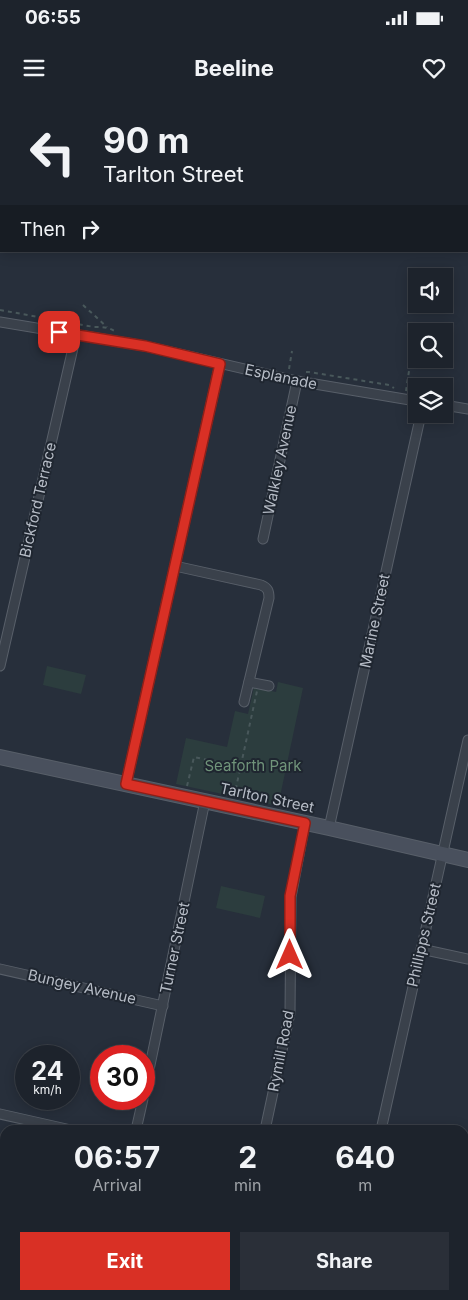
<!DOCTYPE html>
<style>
:root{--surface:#1d232c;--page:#2a2f38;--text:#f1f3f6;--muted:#a0a4a9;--line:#3b4048;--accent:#d93025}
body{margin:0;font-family:Inter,sans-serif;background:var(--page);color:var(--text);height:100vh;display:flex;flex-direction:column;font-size:19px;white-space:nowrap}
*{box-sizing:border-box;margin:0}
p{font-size:16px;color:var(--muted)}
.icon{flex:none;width:28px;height:28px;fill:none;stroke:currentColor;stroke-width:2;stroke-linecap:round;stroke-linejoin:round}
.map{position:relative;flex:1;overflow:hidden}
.panel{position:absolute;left:0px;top:1025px;width:469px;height:175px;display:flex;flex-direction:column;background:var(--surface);border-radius:15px 15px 0 0;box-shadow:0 2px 12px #0003,0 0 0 1px var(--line)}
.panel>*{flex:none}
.hud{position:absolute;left:0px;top:0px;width:469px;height:152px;box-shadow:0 2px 12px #0003,0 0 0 1px var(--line);background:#1d232c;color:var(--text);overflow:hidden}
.buttons{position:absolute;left:408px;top:168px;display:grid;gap:10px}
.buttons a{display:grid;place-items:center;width:45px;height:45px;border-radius:0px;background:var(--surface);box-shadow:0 2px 12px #0003,0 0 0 1px var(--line);font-size:25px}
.speed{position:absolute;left:15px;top:945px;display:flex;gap:10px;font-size:25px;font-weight:700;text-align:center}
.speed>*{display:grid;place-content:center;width:65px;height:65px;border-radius:50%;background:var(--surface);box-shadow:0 2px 12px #0003,0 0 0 1px var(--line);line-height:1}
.speed small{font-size:12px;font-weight:400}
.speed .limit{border:8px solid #d22;background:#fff;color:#111}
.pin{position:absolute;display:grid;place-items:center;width:42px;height:42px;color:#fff;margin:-21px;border-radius:10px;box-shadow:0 2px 8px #0006}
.me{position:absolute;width:55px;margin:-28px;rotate:0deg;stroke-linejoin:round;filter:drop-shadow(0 0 4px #0008)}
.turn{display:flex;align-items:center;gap:18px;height:105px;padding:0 20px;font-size:22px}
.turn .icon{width:65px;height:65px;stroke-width:2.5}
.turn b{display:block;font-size:35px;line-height:42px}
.then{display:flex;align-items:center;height:48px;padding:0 20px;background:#0003;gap:10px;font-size:19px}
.eta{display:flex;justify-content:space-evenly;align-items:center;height:85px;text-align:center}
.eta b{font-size:30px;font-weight:700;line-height:35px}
.cta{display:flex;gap:10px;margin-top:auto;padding:10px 20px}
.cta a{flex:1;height:58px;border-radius:0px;background:var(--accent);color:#fff;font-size:20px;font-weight:700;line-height:58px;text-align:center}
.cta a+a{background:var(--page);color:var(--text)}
.status{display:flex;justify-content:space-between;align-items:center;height:35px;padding:0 25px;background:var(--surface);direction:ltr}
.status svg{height:14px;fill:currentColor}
header{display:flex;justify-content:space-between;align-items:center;height:65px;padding:0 20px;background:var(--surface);font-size:22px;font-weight:700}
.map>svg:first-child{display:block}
.green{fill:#2c3d3e}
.water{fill:#404e64}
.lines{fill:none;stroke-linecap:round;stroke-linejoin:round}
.street-casing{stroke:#585f69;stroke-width:11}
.secondary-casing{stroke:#585f69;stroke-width:16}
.path{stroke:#49585b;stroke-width:2;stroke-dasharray:4 4;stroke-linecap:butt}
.street{stroke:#3a414b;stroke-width:9}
.secondary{stroke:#49505d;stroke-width:14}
.route-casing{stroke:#8d1f18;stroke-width:12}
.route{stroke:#d93025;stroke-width:9}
.labels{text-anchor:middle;stroke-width:4;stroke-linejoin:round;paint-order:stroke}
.street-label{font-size:15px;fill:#b6bcc6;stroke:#1f2630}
.park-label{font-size:15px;fill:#70947a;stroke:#1f2630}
</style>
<div class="status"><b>06:55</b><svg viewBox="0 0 49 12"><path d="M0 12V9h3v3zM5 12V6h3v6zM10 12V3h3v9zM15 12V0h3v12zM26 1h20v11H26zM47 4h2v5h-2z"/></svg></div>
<header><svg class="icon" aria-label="menu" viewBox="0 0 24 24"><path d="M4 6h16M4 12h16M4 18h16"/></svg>Beeline<svg class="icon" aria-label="heart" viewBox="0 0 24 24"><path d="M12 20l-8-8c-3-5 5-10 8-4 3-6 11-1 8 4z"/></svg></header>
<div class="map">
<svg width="468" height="1200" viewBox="0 0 468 1200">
<rect width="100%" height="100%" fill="#272f3b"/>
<g class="green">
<path d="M 47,566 L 86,575 L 81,594 L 43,585 Z"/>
<path d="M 278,582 L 303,588 L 278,706 L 176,684 L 186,638 L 227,647 L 235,611 L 248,614 L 254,587 L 276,592 Z"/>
<path d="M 221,786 L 265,796 L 260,818 L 216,808 Z"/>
</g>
<path class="water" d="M 0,0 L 468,0 L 468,142 L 468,1 L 1,1 L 1,73 L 0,73 Z"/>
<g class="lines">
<g class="street-casing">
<g id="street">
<path d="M 0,222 L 145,246 L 297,281 L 416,301"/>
<path d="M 444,305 L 468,309"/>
<path d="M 263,439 L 297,281"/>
<path d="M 175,466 L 261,485 C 268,488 269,491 269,498 L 244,602"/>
<path d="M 0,566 L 76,235"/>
<path d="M 249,582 L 269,586"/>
<path d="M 126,684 L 220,264"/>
<path d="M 329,728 L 421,314"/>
<path d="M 421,849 L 468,859"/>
<path d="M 0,869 L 163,906"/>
<path d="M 144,994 L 205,701"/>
<path d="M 0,1014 L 71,1030"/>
<path d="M 136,1030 L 143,999"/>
<path d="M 265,1030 L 290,913 L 291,797 L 305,723"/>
<path d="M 381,1030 L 468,640"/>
<path d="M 464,1115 L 468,1116"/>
<path d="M 464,1156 L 468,1137"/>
<path d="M 435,1195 L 454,1199"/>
<path d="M 2,1196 L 5,1183"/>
<path d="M 110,1200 L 111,1195"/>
<path d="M 227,1200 L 228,1195"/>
</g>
</g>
<g class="secondary-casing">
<path id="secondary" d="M 0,657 L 329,728 L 468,760"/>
</g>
<g class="path">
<path d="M 83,205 L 107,227"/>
<path d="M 0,210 L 94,227 C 102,227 109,227 116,232"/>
<path d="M 289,269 L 292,251"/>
<path d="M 306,272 L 309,272 L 389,285 L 394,288"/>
<path d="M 406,291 L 409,271"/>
<path d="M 187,686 L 194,657 L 241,667"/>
<path d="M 234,697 L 257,591"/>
<path d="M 12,1198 L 19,1200"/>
</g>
<use href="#street" class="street"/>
<use href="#secondary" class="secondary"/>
</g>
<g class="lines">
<g class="route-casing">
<path id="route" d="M 59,232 L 145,246 L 220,264 L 126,684 L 305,723 L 290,796 L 290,855"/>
</g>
<use href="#route" class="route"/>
</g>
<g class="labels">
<g class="street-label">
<text transform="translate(281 277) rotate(12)" y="5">Esplanade</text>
<text transform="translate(280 360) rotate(-78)" y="5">Walkley Avenue</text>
<text transform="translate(38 400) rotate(-77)" y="5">Bickford Terrace</text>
<text transform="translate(375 521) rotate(-78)" y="5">Marine Street</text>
<text transform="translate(267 698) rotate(12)" y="5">Tarlton Street</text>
<text transform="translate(424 835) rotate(-77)" y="5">Phillipps Street</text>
<text transform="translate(175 848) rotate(-78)" y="5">Turner Street</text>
<text transform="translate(82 887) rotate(13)" y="5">Bungey Avenue</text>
<text transform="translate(281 951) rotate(-79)" y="5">Rymill Road</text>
</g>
<g class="park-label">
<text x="253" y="671">Seaforth Park</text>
</g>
</g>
</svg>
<div class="buttons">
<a><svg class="icon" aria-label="sound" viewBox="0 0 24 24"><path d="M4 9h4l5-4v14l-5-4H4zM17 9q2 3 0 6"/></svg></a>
<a><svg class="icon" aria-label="search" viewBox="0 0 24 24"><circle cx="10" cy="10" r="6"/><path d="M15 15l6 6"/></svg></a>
<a><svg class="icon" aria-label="layers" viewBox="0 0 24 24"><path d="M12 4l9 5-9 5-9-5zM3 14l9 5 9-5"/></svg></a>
</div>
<div class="speed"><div>24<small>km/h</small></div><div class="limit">30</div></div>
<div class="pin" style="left:59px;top:232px;background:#d93025"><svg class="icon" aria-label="arrive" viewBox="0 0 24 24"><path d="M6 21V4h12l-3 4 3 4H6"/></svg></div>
<svg class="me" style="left:290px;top:855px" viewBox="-20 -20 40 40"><path d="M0-17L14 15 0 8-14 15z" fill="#d93025" stroke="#fff" stroke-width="4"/></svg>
<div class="hud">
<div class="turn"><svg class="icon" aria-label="left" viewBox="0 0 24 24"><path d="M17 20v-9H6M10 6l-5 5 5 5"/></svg><div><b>90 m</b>Tarlton Street</div></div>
<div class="then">Then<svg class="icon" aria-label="right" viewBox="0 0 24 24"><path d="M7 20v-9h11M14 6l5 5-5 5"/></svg></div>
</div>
<section class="panel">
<div class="eta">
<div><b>06:57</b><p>Arrival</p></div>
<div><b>2</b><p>min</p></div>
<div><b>640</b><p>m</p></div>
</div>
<div class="cta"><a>Exit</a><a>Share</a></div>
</section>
</div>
